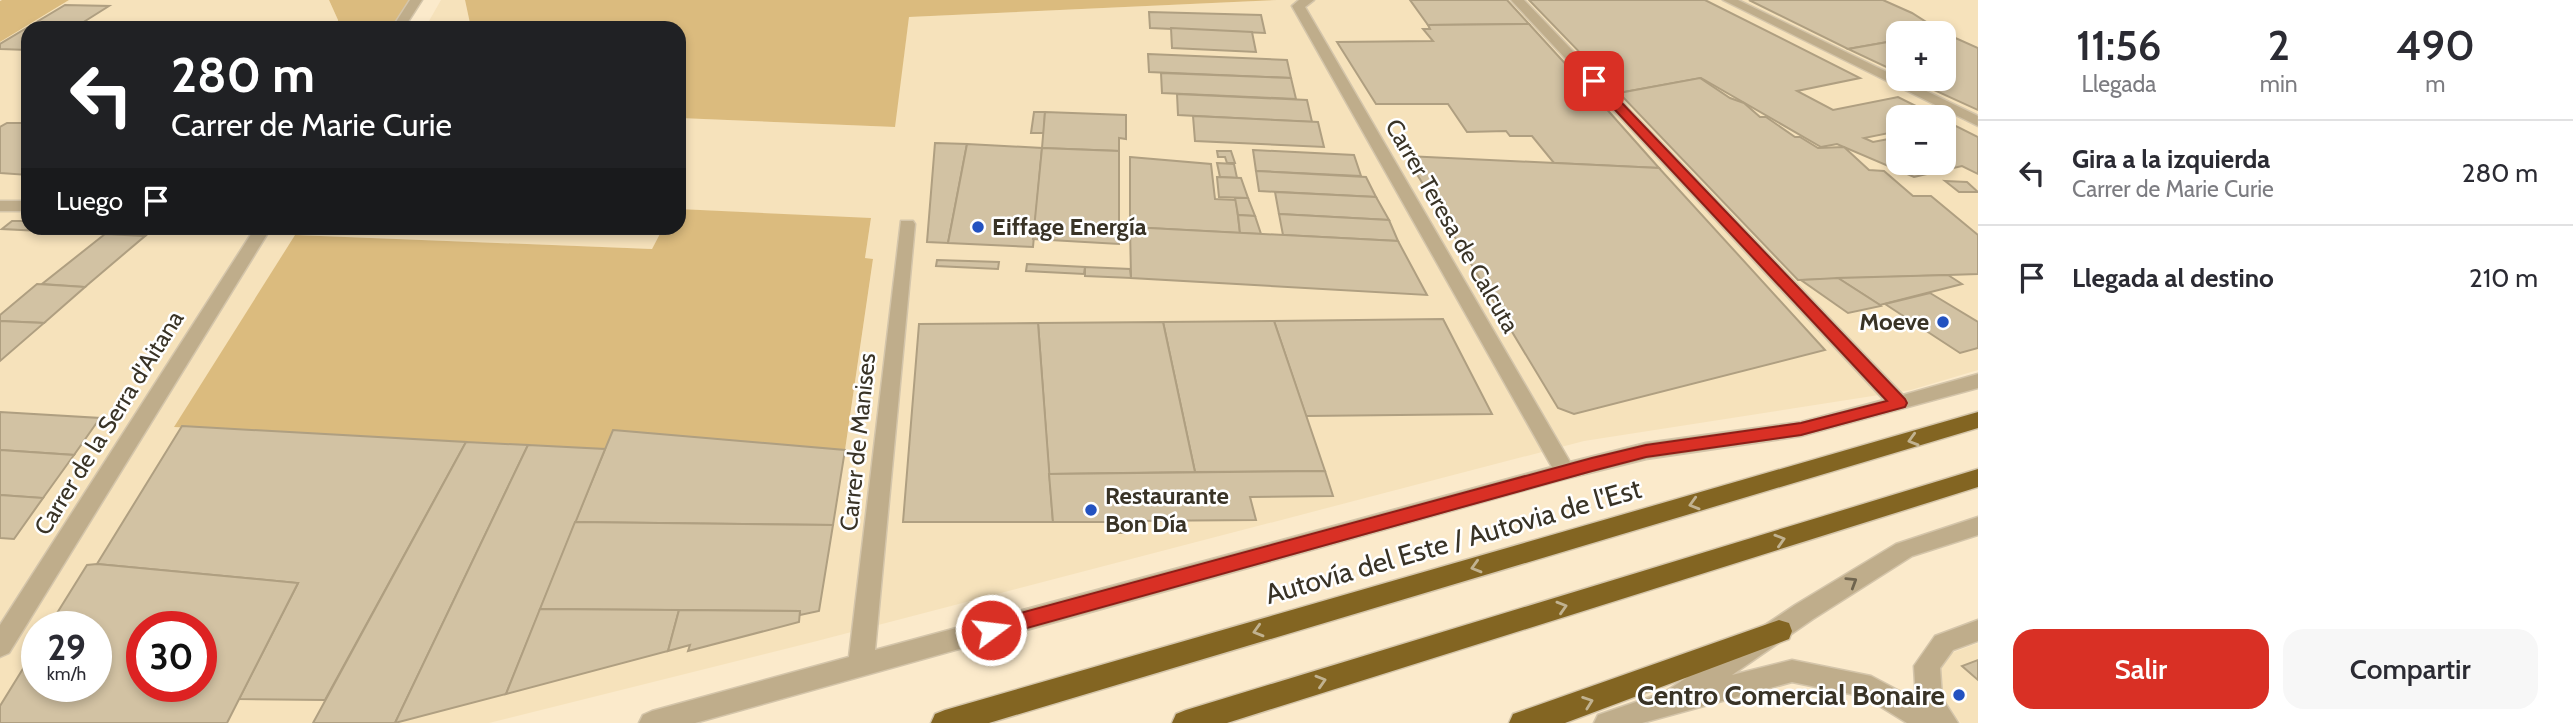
<!DOCTYPE html>
<html lang="es">
<meta charset="utf-8">
<style>
:root{--surface:#fff;--page:#f7f7f7;--text:#2b2b33;--muted:#7c7c81;--line:#e1e1e2;--accent:#d93025}
body{margin:0;font-family:Cabin,sans-serif;background:var(--page);color:var(--text);height:100vh;display:flex;flex-direction:column;font-size:26px;white-space:nowrap}
*{box-sizing:border-box;margin:0}
p{font-size:23px;color:var(--muted)}
.icon{flex:none;width:38px;height:38px;fill:none;stroke:currentColor;stroke-width:2;stroke-linecap:round;stroke-linejoin:round}
.map{position:relative;flex:1;overflow:hidden}
.details{display:flex;flex-direction:column;background:var(--surface);width:595px}
.details>*{flex:none}
.banner{position:absolute;left:21px;top:21px;width:665px;height:214px;border-radius:21px;box-shadow:0 4px 10px #0003;background:#202124;color:#fff;overflow:hidden}
.buttons{position:absolute;left:1886px;top:21px;display:grid;gap:14px}
.buttons a{display:grid;place-items:center;width:70px;height:70px;border-radius:14px;background:var(--surface);box-shadow:0 4px 10px #0003;font-size:35px}
.speed{position:absolute;left:21px;top:611px;display:flex;gap:14px;font-size:35px;font-weight:700;text-align:center}
.speed>*{display:grid;place-content:center;width:91px;height:91px;border-radius:50%;background:var(--surface);box-shadow:0 4px 10px #0003;line-height:1}
.speed small{font-size:18px;font-weight:400}
.speed .limit{border:10px solid #d22;background:#fff;color:#111}
.pin{position:absolute;display:grid;place-items:center;width:60px;height:60px;color:#fff;margin:-30px;border-radius:14px;box-shadow:0 4px 10px #0006}
.me{position:absolute;width:77px;margin:-38px;rotate:75deg;stroke-linejoin:round;filter:drop-shadow(0 0 5px #0008)}
.turn{display:flex;align-items:center;gap:24px;height:147px;padding:0 35px;font-size:32px}
.turn .icon{width:91px;height:91px;stroke-width:2.5}
.turn b{display:block;font-size:49px;line-height:60px}
.then{display:flex;align-items:center;height:66px;padding:0 35px;background:#0003;gap:14px;font-size:26px}
.eta{display:flex;justify-content:space-evenly;align-items:center;height:119px;text-align:center}
.eta b{font-size:42px;font-weight:600;line-height:49px}
.action{display:flex;gap:14px;margin-top:auto;padding:14px 35px}
.action a{flex:1;height:80px;border-radius:21px;background:var(--accent);color:#fff;font-size:28px;font-weight:600;line-height:80px;text-align:center}
.action a+a{background:var(--page);color:var(--text)}
ul{padding:0;list-style:none}
li{display:flex;align-items:center;gap:21px;height:105px;padding:0 35px;border-top:2px solid var(--line)}
li div{flex:1}
li b{display:block;font-size:26px}
li em{font-style:normal}
main{display:flex;flex:1;min-height:0}
.map>svg:first-child{display:block}
.built{fill:#f6e2bb;fill-rule:evenodd}
.green{fill:#dbbb7e}
.building{fill:#d2c2a3;stroke:#af9f81;stroke-width:2;fill-rule:evenodd}
.lines{fill:none;stroke-linecap:round;stroke-linejoin:round}
.street-casing{stroke:#d4c5aa;stroke-width:3}
.highway-casing{stroke:#d4c5aa;stroke-width:3}
.street{fill:#bfad8b;fill-rule:evenodd}
.highway{fill:#836522;fill-rule:evenodd}
.oneway{stroke:#c1b290}
.oneway2{stroke:#6f644e}
.route{fill:#d93025;stroke:#8d1f18;stroke-width:2}
.poi-dot{fill:#2352c0;stroke:#fff;stroke-width:2.5}
.labels{text-anchor:middle;stroke-width:5;stroke-linejoin:round;paint-order:stroke}
.street-label{font-size:24px;fill:#393326;stroke:#fff}
.poi-label{font-size:24px;font-weight:bold;fill:#393326;stroke:#fff;text-anchor:start}
.near-street-label{font-size:28px;fill:#393326;stroke:#fff}
.near-poi-label{font-size:28px;font-weight:bold;fill:#393326;stroke:#fff;text-anchor:end}
</style>
<main>
<div class="map">
<svg width="1978" height="723" viewBox="0 0 1978 723">
<rect width="100%" height="100%" fill="#fbeacb"/>
<g class="built">
<path d="M 69,0 L 329,0 L 338,20 L 337,28 L 28,28 L 28,228 L 663,228 L 652,249 L 295,235 L 175,427 L 604,449 L 613,430 L 845,450 L 873,260 L 865,258 L 871,219 L 679,209 L 679,118 L 894,127 L 909,17 L 1277,0 L 1978,0 L 1978,370 L 1911,390 L 1584,441 L 817,641 L 489,723 L 0,723 L 0,42 ZM 1899,33 L 1944,33 L 1944,79 L 1899,79 ZM 1899,117 L 1944,117 L 1944,163 L 1899,163 ZM 37,626 L 96,626 L 96,686 L 37,686 ZM 142,626 L 201,626 L 201,686 L 142,686 Z"/>
<path d="M 441,0 L 465,0 L 471,28 L 425,28 Z"/>
<path d="M 1978,643 L 1978,723 L 1961,723 L 1944,707 L 1935,682 L 1944,656 Z"/>
</g>
<g class="green">
<path d="M 2,0 L 69,0 L 0,42 L 0,1 Z"/>
<path d="M 329,0 L 410,0 L 392,28 L 337,28 L 338,20 Z"/>
<path d="M 465,0 L 1277,0 L 909,17 L 895,127 L 679,118 L 679,28 L 471,28 Z"/>
<path d="M 679,209 L 871,218 L 865,258 L 873,259 L 845,450 L 613,430 L 605,449 L 174,427 L 295,235 L 652,249 L 663,228 L 679,228 Z"/>
</g>
<g class="building">
<path d="M 1410,0 L 1507,0 L 1529,24 L 1428,25 Z"/>
<path d="M 1529,0 L 1705,0 L 1860,78 L 1797,91 L 1833,110 L 1898,97 L 1938,117 L 1899,117 L 1899,131 L 1864,138 L 1873,142 L 1899,137 L 1899,163 L 1944,163 L 1944,127 L 1954,125 L 1978,137 L 1978,174 L 1962,166 L 1914,177 L 1837,144 L 1821,147 L 1701,78 L 1619,93 Z"/>
<path d="M 1749,0 L 1883,0 L 1912,13 L 1942,32 L 1899,33 L 1899,40 L 1848,49 Z"/>
<path d="M 65,5 L 109,6 L 74,28 L 28,28 L 28,50 L 0,49 L 0,44 Z"/>
<path d="M 1149,12 L 1261,15 L 1265,33 L 1150,28 Z"/>
<path d="M 1529,24 L 1603,105 L 1659,168 L 1554,163 L 1532,136 L 1510,136 L 1506,131 L 1467,132 L 1448,104 L 1376,104 L 1337,42 L 1433,41 L 1423,29 L 1430,29 L 1428,25 Z"/>
<path d="M 1171,28 L 1252,32 L 1256,52 L 1172,48 Z"/>
<path d="M 1942,32 L 1978,48 L 1978,110 L 1910,79 L 1944,79 L 1944,33 L 1936,33 Z"/>
<path d="M 1899,40 L 1899,73 L 1848,49 Z"/>
<path d="M 1148,54 L 1287,60 L 1291,78 L 1149,72 Z"/>
<path d="M 1161,73 L 1291,78 L 1296,99 L 1162,93 Z"/>
<path d="M 1700,78 L 1730,98 L 1744,103 L 1760,117 L 1766,117 L 1795,137 L 1800,137 L 1818,148 L 1844,147 L 1869,170 L 1884,171 L 1913,196 L 1931,196 L 1978,235 L 1978,274 L 1798,280 L 1619,93 Z"/>
<path d="M 1177,94 L 1307,100 L 1312,122 L 1178,115 Z"/>
<path d="M 1034,112 L 1045,112 L 1044,133 L 1031,133 Z"/>
<path d="M 1045,112 L 1126,115 L 1126,139 L 1119,138 L 1119,151 L 1042,148 Z"/>
<path d="M 1193,116 L 1318,122 L 1324,147 L 1195,141 Z"/>
<path d="M 7,123 L 28,123 L 28,175 L 0,173 L 0,127 Z"/>
<path d="M 935,143 L 967,144 L 948,243 L 927,242 Z"/>
<path d="M 967,144 L 1042,148 L 1033,247 L 948,243 Z"/>
<path d="M 1042,148 L 1119,151 L 1119,244 L 1033,239 Z"/>
<path d="M 1253,150 L 1354,155 L 1361,176 L 1256,171 Z"/>
<path d="M 1217,151 L 1231,151 L 1235,163 L 1227,163 L 1225,157 L 1218,157 Z"/>
<path d="M 1406,156 L 1659,168 L 1825,350 L 1574,414 L 1558,408 Z"/>
<path d="M 1130,157 L 1211,164 L 1215,199 L 1236,200 L 1240,233 L 1130,227 Z"/>
<path d="M 1217,163 L 1234,164 L 1237,178 L 1220,177 Z"/>
<path d="M 1256,171 L 1366,177 L 1376,197 L 1259,191 Z"/>
<path d="M 1217,177 L 1241,178 L 1248,198 L 1219,197 Z"/>
<path d="M 1945,181 L 1967,182 L 1978,192 L 1959,192 Z"/>
<path d="M 1275,192 L 1376,197 L 1389,220 L 1279,214 Z"/>
<path d="M 1235,198 L 1248,198 L 1255,216 L 1238,215 Z"/>
<path d="M 1279,214 L 1389,220 L 1398,241 L 1283,235 Z"/>
<path d="M 1238,215 L 1255,216 L 1261,234 L 1240,233 Z"/>
<path d="M 12,221 L 28,221 L 28,228 L 155,228 L 145,236 L 2,229 Z"/>
<path d="M 1130,227 L 1398,241 L 1427,295 L 1131,278 Z"/>
<path d="M 105,234 L 145,236 L 85,287 L 42,284 Z"/>
<path d="M 937,260 L 999,262 L 998,269 L 936,266 Z"/>
<path d="M 1027,264 L 1085,267 L 1084,274 L 1026,271 Z"/>
<path d="M 1085,267 L 1130,269 L 1131,278 L 1085,276 Z"/>
<path d="M 1948,275 L 1962,284 L 1880,305 L 1838,278 Z"/>
<path d="M 1838,278 L 1880,305 L 1881,306 L 1848,313 L 1801,280 Z"/>
<path d="M 37,284 L 85,287 L 44,323 L 0,321 L 0,315 Z"/>
<path d="M 1930,293 L 1978,322 L 1978,348 L 1960,353 L 1885,304 Z"/>
<path d="M 1443,319 L 1492,414 L 1306,416 L 1274,321 Z"/>
<path d="M 0,321 L 44,323 L 0,361 Z"/>
<path d="M 1274,321 L 1325,471 L 1195,472 L 1163,322 Z"/>
<path d="M 1163,322 L 1195,472 L 1049,474 L 1038,323 Z"/>
<path d="M 1038,323 L 1053,522 L 903,522 L 919,324 Z"/>
<path d="M 0,412 L 100,418 L 74,455 L 0,450 Z"/>
<path d="M 182,426 L 466,442 L 325,700 L 239,699 L 298,583 L 97,564 Z"/>
<path d="M 613,430 L 845,450 L 833,525 L 575,522 Z"/>
<path d="M 466,442 L 528,445 L 395,723 L 313,723 Z"/>
<path d="M 528,445 L 605,449 L 506,694 L 395,723 Z"/>
<path d="M 0,450 L 74,455 L 43,498 L 0,495 Z"/>
<path d="M 1325,471 L 1333,496 L 1250,497 L 1256,520 L 1128,521 L 1129,533 L 1113,533 L 1111,522 L 1053,522 L 1049,474 Z"/>
<path d="M 0,495 L 43,498 L 14,539 L 0,538 Z"/>
<path d="M 575,522 L 833,525 L 819,611 L 800,615 L 800,611 L 540,609 Z"/>
<path d="M 97,564 L 298,583 L 227,723 L 0,723 L 0,706 L 37,646 L 37,686 L 96,686 L 96,626 L 49,626 L 87,565 ZM 142,626 L 201,626 L 201,686 L 142,686 Z"/>
<path d="M 540,609 L 679,610 L 668,651 L 506,694 Z"/>
<path d="M 679,610 L 800,611 L 799,622 L 688,651 L 690,645 L 668,651 Z"/>
<path d="M 1978,660 L 1978,680 L 1962,666 Z"/>
</g>
<g class="lines">
<g class="street-casing">
<g id="street">
<path d="M 410,0 L 422,0 L 404,28 L 392,28 Z"/>
<path d="M 1299,0 L 1314,0 L 1305,7 L 1570,462 L 1646,443 L 1801,422 L 1884,400 L 1511,0 L 1524,0 L 1903,395 L 1978,374 L 1978,388 L 1801,436 L 1646,459 L 1565,479 L 695,723 L 639,723 L 643,715 L 652,711 L 849,657 L 901,221 L 913,221 L 915,224 L 875,650 L 1552,467 L 1292,6 Z"/>
<path d="M 1723,0 L 1738,0 L 1978,116 L 1978,126 Z"/>
<rect x="0" y="201" width="28" height="10"/>
<path d="M 255,228 L 271,228 L 9,653 L 0,657 L 0,625 Z"/>
<path d="M 1978,517 L 1978,535 L 1912,556 L 1813,619 L 1732,675 L 1792,660 L 1871,676 L 1916,700 L 1914,666 L 1935,636 L 1978,620 L 1978,641 L 1953,650 L 1940,668 L 1942,698 L 1958,723 L 1907,723 L 1865,697 L 1792,682 L 1642,723 L 1594,723 L 1598,715 L 1665,692 L 1795,605 L 1896,544 Z"/>
</g>
</g>
<g class="highway-casing">
<g id="highway">
<path d="M 1978,412 L 1978,428 L 989,723 L 931,723 L 935,714 L 945,710 Z"/>
<path d="M 1978,469 L 1978,487 L 1227,723 L 1172,723 L 1176,714 L 1186,710 Z"/>
<path d="M 1779,620 L 1789,623 L 1792,631 L 1789,639 L 1565,723 L 1509,723 L 1513,714 Z"/>
</g>
</g>
<use href="#street" class="street"/>
<use href="#highway" class="highway"/>
</g>
<defs><path id="oneway-chevron" d="M-2-3.5L2.5 0L-2 3.5" fill="none" stroke-width="1.6" stroke-linecap="round" stroke-linejoin="round" transform="scale(1.75)"/></defs>
<g class="oneway">
<use href="#oneway-chevron" transform="translate(1913 440) rotate(164)"/>
<use href="#oneway-chevron" transform="translate(1694 504) rotate(164)"/>
<use href="#oneway-chevron" transform="translate(1780 540) rotate(-17)"/>
<use href="#oneway-chevron" transform="translate(1476 567) rotate(164)"/>
<use href="#oneway-chevron" transform="translate(1562 607) rotate(-17)"/>
<use href="#oneway-chevron" transform="translate(1258 631) rotate(164)"/>
<use href="#oneway-chevron" transform="translate(1321 681) rotate(-17)"/>
<use href="#oneway-chevron" transform="translate(1588 702) rotate(-20)"/>
</g>
<use class="oneway2" href="#oneway-chevron" transform="translate(1852 582) rotate(-32)"/>
<path class="route" d="M 1594,77 L 1598,78 L 1905,399 L 1907,403 L 1905,407 L 1801,435 L 1646,457 L 1592,471 L 991,638 L 984,636 L 981,630 L 984,624 L 991,621 L 1592,458 L 1646,445 L 1801,423 L 1887,401 L 1590,83 L 1590,78 Z"/>
<g class="poi-dot">
<circle cx="978" cy="227" r="7"/>
<circle cx="1943" cy="322" r="7"/>
<circle cx="1091" cy="510" r="7"/>
<circle cx="1959" cy="695" r="7"/>
</g>
<g class="labels">
<g class="street-label">
<text transform="translate(1452 226) rotate(60)" y="8">Carrer Teresa de Calcuta</text>
<text transform="translate(109 423) rotate(-58)" y="8">Carrer de la Serra d'Aitana</text>
<text transform="translate(858 442) rotate(-84)" y="8">Carrer de Manises</text>
</g>
<g class="poi-label">
<text x="992" y="235">Eiffage Energía</text>
<text x="1929" y="330" text-anchor="end">Moeve</text>
<text x="1105" y="504">Restaurante<tspan x="1105" dy="28">Bon Día</tspan></text>
</g>
<g class="near-street-label">
<text transform="translate(1453 541) rotate(-16)" y="10">Autovía del Este / Autovia de l'Est</text>
</g>
<g class="near-poi-label">
<text x="1945" y="705">Centro Comercial Bonaire</text>
</g>
</g>
</svg>
<div class="buttons">
<a>+</a>
<a>−</a>
</div>
<div class="speed"><div>29<small>km/h</small></div><div class="limit">30</div></div>
<div class="pin" style="left:1594px;top:81px;background:#d93025"><svg class="icon" aria-label="arrive" viewBox="0 0 24 24"><path d="M6 21V4h12l-3 4 3 4H6"/></svg></div>
<svg class="me" style="left:991px;top:630px" viewBox="-20 -20 40 40"><circle r="17" fill="#d93025" stroke="#fff" stroke-width="3"/><path d="M0-11L8 9 0 5-8 9z" fill="#fff"/></svg>
<div class="banner">
<div class="turn"><svg class="icon" aria-label="left" viewBox="0 0 24 24"><path d="M17 20v-9H6M10 6l-5 5 5 5"/></svg><div><b>280 m</b>Carrer de Marie Curie</div></div>
<div class="then">Luego<svg class="icon" aria-label="arrive" viewBox="0 0 24 24"><path d="M6 21V4h12l-3 4 3 4H6"/></svg></div>
</div>
</div>
<section class="details">
<div class="eta">
<div><b>11:56</b><p>Llegada</p></div>
<div><b>2</b><p>min</p></div>
<div><b>490</b><p>m</p></div>
</div>
<ul>
<li><svg class="icon" aria-label="left" viewBox="0 0 24 24"><path d="M17 20v-9H6M10 6l-5 5 5 5"/></svg><div><b>Gira a la izquierda</b><p>Carrer de Marie Curie</p></div><em>280 m</em></li>
<li><svg class="icon" aria-label="arrive" viewBox="0 0 24 24"><path d="M6 21V4h12l-3 4 3 4H6"/></svg><div><b>Llegada al destino</b></div><em>210 m</em></li>
</ul>
<div class="action"><a>Salir</a><a>Compartir</a></div>
</section>
</main>
